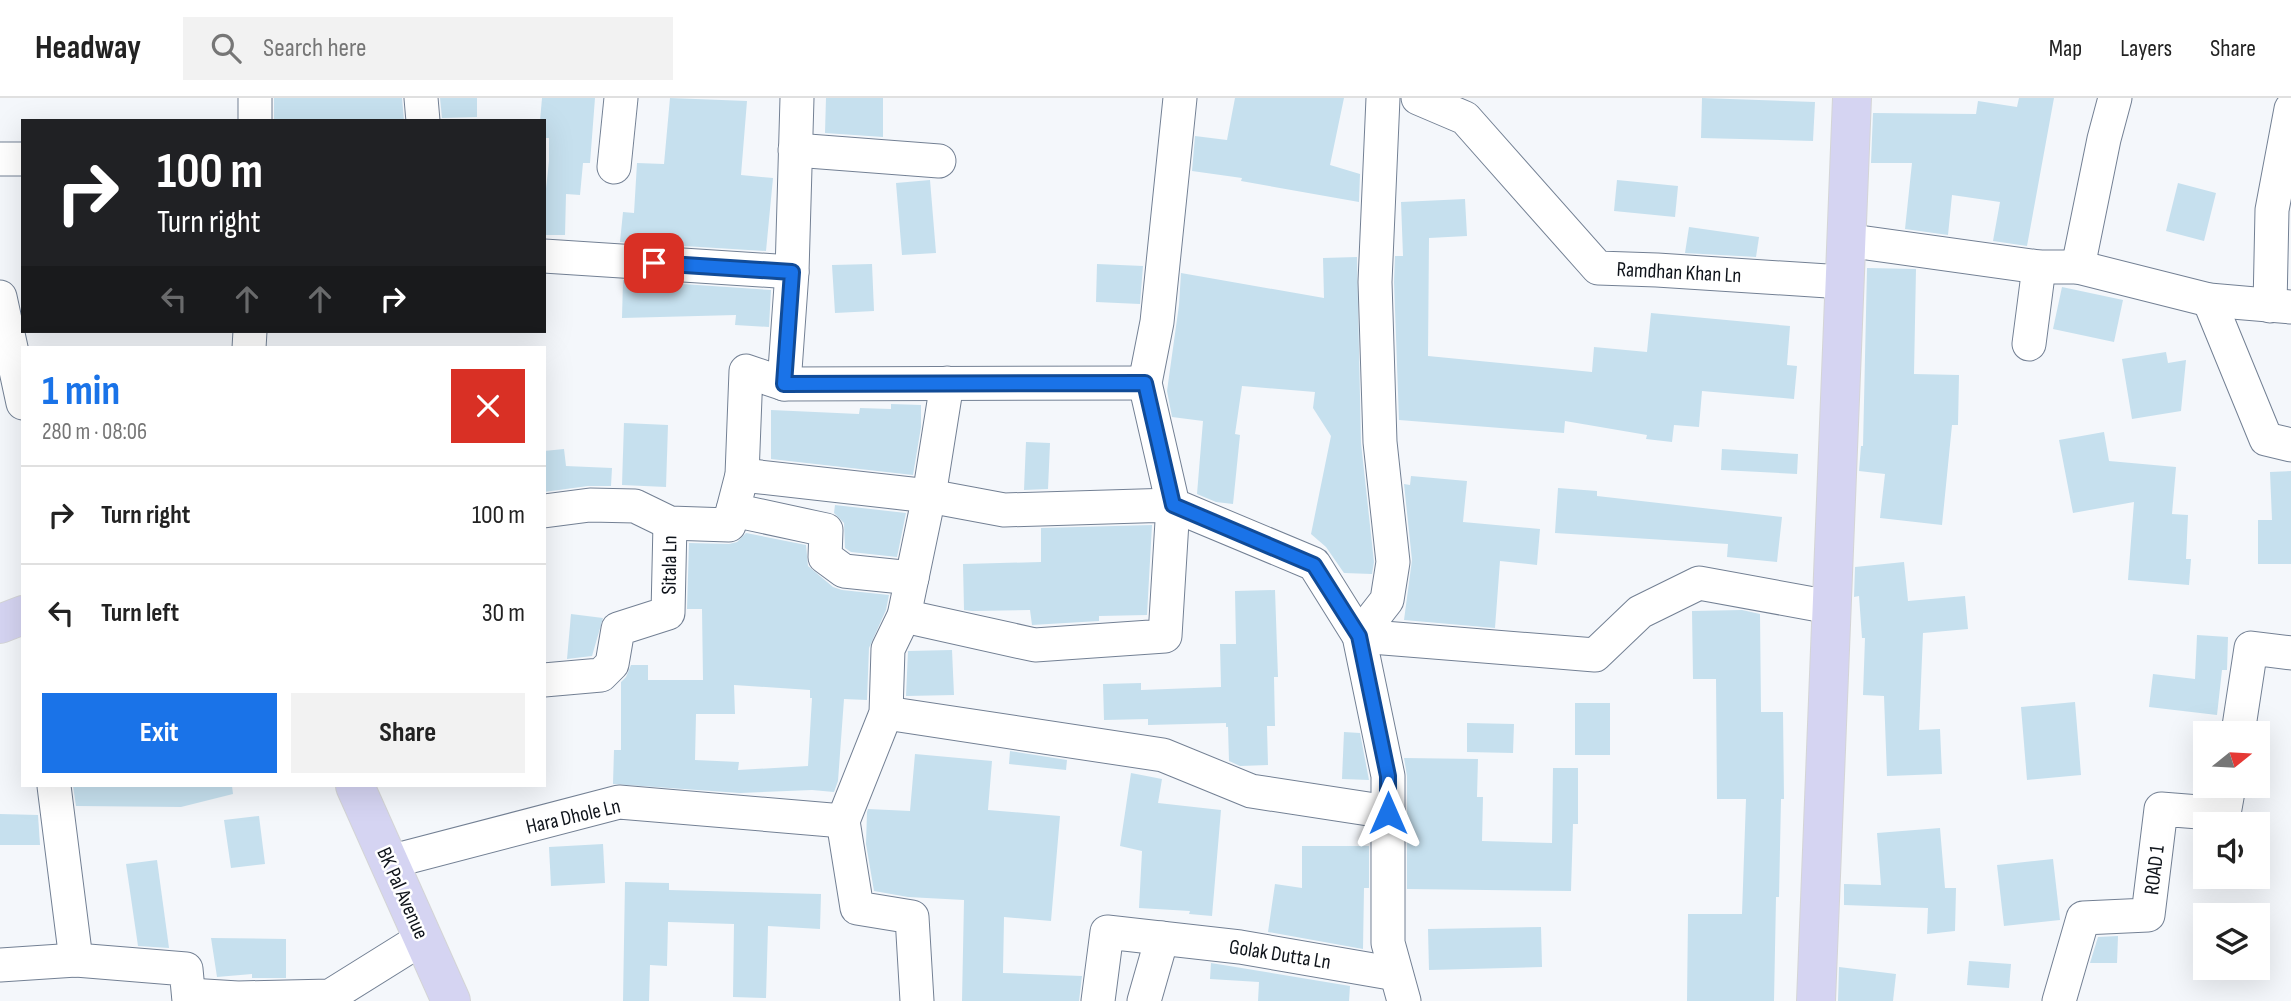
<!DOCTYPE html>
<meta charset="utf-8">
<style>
:root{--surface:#fff;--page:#f2f2f2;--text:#222;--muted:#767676;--line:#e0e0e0;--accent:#1a73e8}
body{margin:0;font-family:"Sofia Sans Condensed",sans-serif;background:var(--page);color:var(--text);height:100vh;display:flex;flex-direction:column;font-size:26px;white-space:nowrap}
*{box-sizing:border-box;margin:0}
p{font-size:23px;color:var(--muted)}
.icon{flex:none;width:38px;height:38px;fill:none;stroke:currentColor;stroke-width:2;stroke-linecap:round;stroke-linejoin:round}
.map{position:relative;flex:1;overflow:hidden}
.side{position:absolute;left:21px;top:248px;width:525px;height:441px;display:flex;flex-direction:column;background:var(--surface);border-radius:0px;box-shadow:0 7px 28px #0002}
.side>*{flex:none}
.hud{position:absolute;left:21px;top:21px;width:525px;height:214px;border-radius:0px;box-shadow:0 7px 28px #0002;background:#202124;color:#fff;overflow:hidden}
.needle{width:46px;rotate:72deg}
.fabs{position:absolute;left:2193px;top:623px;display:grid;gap:14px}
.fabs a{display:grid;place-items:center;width:77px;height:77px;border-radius:0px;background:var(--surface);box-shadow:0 7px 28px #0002;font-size:35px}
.pin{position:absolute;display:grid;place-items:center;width:60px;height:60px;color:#fff;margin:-30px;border-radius:14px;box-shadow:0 4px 10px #0006}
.me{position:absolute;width:77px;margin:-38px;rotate:0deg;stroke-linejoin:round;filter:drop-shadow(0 0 5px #0008)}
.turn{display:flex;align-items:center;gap:24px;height:147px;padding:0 21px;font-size:32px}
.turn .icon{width:91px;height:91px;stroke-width:2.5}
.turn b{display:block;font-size:49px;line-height:60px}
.lanes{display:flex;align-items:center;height:66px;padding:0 21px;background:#0003;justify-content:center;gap:35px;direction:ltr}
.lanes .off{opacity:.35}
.round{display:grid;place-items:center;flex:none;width:74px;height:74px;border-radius:0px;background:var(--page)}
.overview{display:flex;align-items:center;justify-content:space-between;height:119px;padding:0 21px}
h1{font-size:42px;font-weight:700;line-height:52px;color:var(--accent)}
.action{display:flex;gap:14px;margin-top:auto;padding:14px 21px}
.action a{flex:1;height:80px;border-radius:0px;background:var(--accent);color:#fff;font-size:28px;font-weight:700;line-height:80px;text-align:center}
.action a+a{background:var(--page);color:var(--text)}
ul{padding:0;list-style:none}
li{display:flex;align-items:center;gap:21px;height:98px;padding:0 21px;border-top:2px solid var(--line)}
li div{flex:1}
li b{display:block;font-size:26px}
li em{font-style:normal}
header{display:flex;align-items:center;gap:42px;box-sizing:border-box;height:98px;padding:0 35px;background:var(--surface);border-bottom:2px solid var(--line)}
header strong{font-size:33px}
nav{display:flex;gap:38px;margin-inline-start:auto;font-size:24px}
.search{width:490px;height:63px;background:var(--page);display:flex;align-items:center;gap:18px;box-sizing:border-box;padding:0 24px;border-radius:0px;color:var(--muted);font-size:26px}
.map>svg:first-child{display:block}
.building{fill:#c6e0ee;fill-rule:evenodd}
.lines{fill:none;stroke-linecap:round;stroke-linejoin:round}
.minor-casing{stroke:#738094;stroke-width:35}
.major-casing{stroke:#d4d5d6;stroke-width:40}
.minor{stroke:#fff;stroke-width:33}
.major{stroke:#d5d4f2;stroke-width:38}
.route-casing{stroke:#114b97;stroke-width:18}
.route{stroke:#1a73e8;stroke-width:12}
.labels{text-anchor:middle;stroke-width:5;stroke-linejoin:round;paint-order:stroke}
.street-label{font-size:21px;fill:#0e131a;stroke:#fff}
</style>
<header>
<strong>Headway</strong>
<div class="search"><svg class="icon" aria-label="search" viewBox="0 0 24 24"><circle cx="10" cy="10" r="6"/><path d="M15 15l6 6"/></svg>Search here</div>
<nav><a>Map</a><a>Layers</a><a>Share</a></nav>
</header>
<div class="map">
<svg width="2291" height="903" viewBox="0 0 2291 903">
<rect width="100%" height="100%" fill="#f4f7fb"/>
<g class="building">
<path d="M 274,0 L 402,0 L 404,23 L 274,23 Z"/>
<path d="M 440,0 L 477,0 L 477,19 L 442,20 Z"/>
<path d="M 542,0 L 595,0 L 590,65 L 583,65 L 580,97 L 566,96 L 565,137 L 544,137 L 544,109 L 549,63 L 549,40 L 544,40 L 544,23 L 540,23 Z"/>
<path d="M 670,0 L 747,3 L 741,77 L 773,80 L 766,153 L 620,144 L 623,114 L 634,115 L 637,65 L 664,66 Z"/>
<path d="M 826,0 L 883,0 L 883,39 L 825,35 Z"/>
<path d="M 1235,0 L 1344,0 L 1330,67 L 1360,76 L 1359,104 L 1241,83 L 1242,80 L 1192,73 L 1195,38 L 1227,42 Z"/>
<path d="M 1702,0 L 1815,4 L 1813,43 L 1701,40 Z"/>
<path d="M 2019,0 L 2054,0 L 2027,148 L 1993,143 L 2000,104 L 1952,97 L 1948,137 L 1905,131 L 1912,65 L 1871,65 L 1873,15 L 1976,16 L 1978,3 L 2017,9 Z"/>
<path d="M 930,82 L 936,155 L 902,157 L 896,85 Z"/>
<path d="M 1617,82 L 1678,88 L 1675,119 L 1614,113 Z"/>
<path d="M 2178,85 L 2216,95 L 2204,143 L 2166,133 Z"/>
<path d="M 1465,101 L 1467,138 L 1429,140 L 1428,258 L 1592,274 L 1594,249 L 1647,254 L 1651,215 L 1790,228 L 1787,267 L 1797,268 L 1794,301 L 1702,293 L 1699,329 L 1674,327 L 1672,344 L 1646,341 L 1647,337 L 1565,323 L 1564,335 L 1399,322 L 1394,184 L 1395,158 L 1403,158 L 1401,104 Z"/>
<path d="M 1689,129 L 1759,139 L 1756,159 L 1685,155 Z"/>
<path d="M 1357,159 L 1361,345 L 1374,464 L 1372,476 L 1344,475 L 1326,449 L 1311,436 L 1331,338 L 1313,310 L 1315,294 L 1242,288 L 1235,336 L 1240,337 L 1233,406 L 1216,404 L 1197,396 L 1203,323 L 1172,319 L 1167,293 L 1179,207 L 1181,175 L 1324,200 L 1323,160 Z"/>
<path d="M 872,166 L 874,213 L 835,215 L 832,167 Z"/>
<path d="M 1097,166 L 1143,168 L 1140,206 L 1096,204 Z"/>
<path d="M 1867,170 L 1916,171 L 1914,276 L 1959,277 L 1958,327 L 1952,327 L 1942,427 L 1880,420 L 1885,376 L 1859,373 L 1861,348 L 1863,348 Z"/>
<path d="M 623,182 L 771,192 L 769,229 L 735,227 L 736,217 L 622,220 Z"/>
<path d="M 2062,189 L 2123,202 L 2114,244 L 2053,231 Z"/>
<path d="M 2166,254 L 2168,265 L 2186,262 L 2181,313 L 2132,321 L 2122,261 Z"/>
<path d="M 891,306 L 921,307 L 921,329 L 913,377 L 771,361 L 771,312 L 859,316 L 860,310 L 891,311 Z"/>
<path d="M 624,325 L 668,327 L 666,389 L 622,387 Z"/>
<path d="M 2104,334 L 2109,363 L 2176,369 L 2172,416 L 2188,417 L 2186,461 L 2191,461 L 2189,487 L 2128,482 L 2134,404 L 2073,415 L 2059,342 Z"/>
<path d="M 1026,344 L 1050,345 L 1048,391 L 1024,392 Z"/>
<path d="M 564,351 L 566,368 L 612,370 L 611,388 L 588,388 L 544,394 L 544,353 Z"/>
<path d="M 1722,351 L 1798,356 L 1797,376 L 1721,372 Z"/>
<path d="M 2291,373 L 2291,466 L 2258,466 L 2258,422 L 2272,422 L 2270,374 Z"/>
<path d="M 1411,378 L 1467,383 L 1463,424 L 1540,431 L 1537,467 L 1500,463 L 1495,530 L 1404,522 L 1412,462 L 1404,386 L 1410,387 Z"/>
<path d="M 1558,390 L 1597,393 L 1597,398 L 1782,419 L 1777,464 L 1727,459 L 1728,446 L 1555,435 Z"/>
<path d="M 835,407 L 906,415 L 897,459 L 851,454 L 845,450 L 844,425 L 834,415 Z"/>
<path d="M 1152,427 L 1147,517 L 1099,518 L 1099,523 L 1032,527 L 1030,512 L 972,513 L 964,512 L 963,466 L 1041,464 L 1041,430 Z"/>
<path d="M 746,435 L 806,447 L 808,468 L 833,489 L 842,492 L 889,497 L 886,512 L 869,550 L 867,602 L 844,601 L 838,683 L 834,694 L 812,692 L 740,695 L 613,686 L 614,652 L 621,652 L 621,584 L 626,579 L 631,567 L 648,567 L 648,582 L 703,582 L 702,511 L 687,511 L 689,445 L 729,446 L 737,444 ZM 734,587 L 810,592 L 810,600 L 812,600 L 808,668 L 738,672 L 739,664 L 695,662 L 696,616 L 735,616 Z"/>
<path d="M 1904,464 L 1908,503 L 1965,498 L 1968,531 L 1923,535 L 1919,632 L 1940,631 L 1942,676 L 1887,678 L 1884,598 L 1863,597 L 1865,540 L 1862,540 L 1859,498 L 1854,499 L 1855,469 Z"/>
<path d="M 1275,492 L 1278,579 L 1274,579 L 1275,628 L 1267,628 L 1268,667 L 1240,668 L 1229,663 L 1228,629 L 1226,629 L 1226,625 L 1148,627 L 1148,621 L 1104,622 L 1103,586 L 1141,585 L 1141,592 L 1221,589 L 1220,546 L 1236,546 L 1235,493 Z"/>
<path d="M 1742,512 L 1760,516 L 1761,614 L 1783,614 L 1784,701 L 1781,701 L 1779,799 L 1776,799 L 1774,903 L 1687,903 L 1688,816 L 1742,816 L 1746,701 L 1717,701 L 1716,581 L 1693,581 L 1692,513 Z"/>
<path d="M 571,516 L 603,520 L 592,558 L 567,561 Z"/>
<path d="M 2197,537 L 2228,539 L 2227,572 L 2222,572 L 2217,617 L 2149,609 L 2153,576 L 2195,581 Z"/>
<path d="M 952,552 L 954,597 L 906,598 L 908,553 Z"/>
<path d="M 2075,604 L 2081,677 L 2027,682 L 2021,609 Z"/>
<rect x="1575" y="605" width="35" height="52"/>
<path d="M 1467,625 L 1514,626 L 1513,655 L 1467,654 Z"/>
<path d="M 1344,634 L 1360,635 L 1369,682 L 1342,681 Z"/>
<path d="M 1010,653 L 1067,662 L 1066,672 L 1009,666 Z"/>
<path d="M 915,656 L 992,663 L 988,712 L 1060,718 L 1051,823 L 1004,819 L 1003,875 L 1082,878 L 1079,903 L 962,903 L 964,802 L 908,799 L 874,793 L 866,746 L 867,714 L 868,711 L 910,713 Z"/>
<path d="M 1404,660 L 1478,661 L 1477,699 L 1483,699 L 1482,743 L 1552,745 L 1553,670 L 1578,670 L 1578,726 L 1573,726 L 1571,793 L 1407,791 L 1407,678 Z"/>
<path d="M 1131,675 L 1162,681 L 1158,705 L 1221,712 L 1212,818 L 1189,816 L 1190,813 L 1139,810 L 1142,753 L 1120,748 Z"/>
<path d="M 73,688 L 232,688 L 233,696 L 181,709 L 76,708 Z"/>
<path d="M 0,716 L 38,717 L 40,747 L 0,747 Z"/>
<path d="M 259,718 L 265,766 L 231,770 L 224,722 Z"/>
<path d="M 1940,730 L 1945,790 L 1956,790 L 1955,833 L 1927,836 L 1928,810 L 1844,807 L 1844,786 L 1881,787 L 1877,735 Z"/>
<path d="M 603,746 L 605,785 L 551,788 L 549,749 Z"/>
<path d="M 1302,748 L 1369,748 L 1369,790 L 1364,790 L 1363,851 L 1268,834 L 1275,786 L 1302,790 Z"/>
<path d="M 2053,761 L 2060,822 L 2004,828 L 1997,767 Z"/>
<path d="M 157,762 L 169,850 L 138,848 L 126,766 Z"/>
<path d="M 625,784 L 669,785 L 669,792 L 821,796 L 820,831 L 768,828 L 766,900 L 733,899 L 734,826 L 668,824 L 667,868 L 650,867 L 649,903 L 623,903 Z"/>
<path d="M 1541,829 L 1542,869 L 1429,872 L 1428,831 Z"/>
<path d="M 2118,838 L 2117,865 L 2090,865 L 2098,839 Z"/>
<path d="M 211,840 L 286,841 L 286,880 L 252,880 L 252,876 L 217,879 Z"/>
<path d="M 1969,863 L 2011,866 L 2009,890 L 1967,887 Z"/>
<path d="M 1211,865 L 1350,888 L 1349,903 L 1258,903 L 1259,884 L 1210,881 Z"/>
<path d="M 1839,869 L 1896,876 L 1893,903 L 1838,903 Z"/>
</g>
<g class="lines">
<g class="minor-casing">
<g id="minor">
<path d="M 421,0 L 423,23"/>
<path d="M 1180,0 L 1157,224 L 1145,285 L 1173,407 L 1314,466 L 1359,538 L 1388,678 L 1388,845 L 1404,903"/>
<path d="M 1418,0 L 1465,20 L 1598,170 L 1657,172 L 1843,184"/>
<path d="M 255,23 L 255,0"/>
<path d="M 795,52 L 939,63"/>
<path d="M 0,61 L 23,61"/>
<path d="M 614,69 L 621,0"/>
<path d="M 1845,142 L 2039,169 L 2078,169 L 2209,202 L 2291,209"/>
<path d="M 544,158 L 792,174"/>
<path d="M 2078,169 L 2104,41 L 2115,0"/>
<path d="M 0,199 L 23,305"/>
<path d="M 2209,202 L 2266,341 L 2291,347"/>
<path d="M 2270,208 L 2272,112 L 2291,11"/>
<path d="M 2029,246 L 2039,169"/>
<path d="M 249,250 L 250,233"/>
<path d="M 784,286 L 1145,285"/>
<path d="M 742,377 L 929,398 L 1004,412 L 1173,407 L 1165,538 L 1035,547 L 904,518"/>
<path d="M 733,412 L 826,432 L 825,459 L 844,473 L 912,480"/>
<path d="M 544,413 L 590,407 L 635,408 L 670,425 L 729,427 L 742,377 L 746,273 L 784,286 L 792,174 L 797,0"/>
<path d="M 1359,538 L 1387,502 L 1393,464 L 1380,344 L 1375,184 L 1383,0"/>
<path d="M 1359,538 L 1595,557 L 1640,514 L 1699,485 L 1830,509"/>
<path d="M 544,582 L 601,577 L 612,566 L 618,531 L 668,515 L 670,425"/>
<path d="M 886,615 L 1163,657 L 1251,693 L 1388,714"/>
<path d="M 2238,635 L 2251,550 L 2291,555"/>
<path d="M 54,688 L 76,862"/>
<path d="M 389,764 L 619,704 L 843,723"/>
<path d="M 0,867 L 76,862 L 186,871 L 189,903"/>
<path d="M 189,897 L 238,900 L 330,898 L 423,840"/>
<path d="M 917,903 L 912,819 L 857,810 L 843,723 L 886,615 L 888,551 L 904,518 L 929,398 L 947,285"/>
<path d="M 1098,903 L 1107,834 L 1240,849 L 1396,876"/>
<path d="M 1144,903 L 1162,840"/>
<path d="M 2059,903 L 2083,820 L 2148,817 L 2161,711 L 2224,716 L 2229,688"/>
</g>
</g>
<g class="major-casing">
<g id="major">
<path d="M 0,526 L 23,517"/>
<path d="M 355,688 L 451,903"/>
<path d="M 1816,903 L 1852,0"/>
</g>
</g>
<use href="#minor" class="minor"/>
<use href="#major" class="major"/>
</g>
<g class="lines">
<g class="route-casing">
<path id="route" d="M 654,165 L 792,174 L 784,286 L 1145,285 L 1173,407 L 1314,467 L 1359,538 L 1388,678 L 1388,715"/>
</g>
<use href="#route" class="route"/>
</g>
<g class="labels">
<g class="street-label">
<text transform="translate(1679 174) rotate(3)" y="7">Ramdhan Khan Ln</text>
<text transform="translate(669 467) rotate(-89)" y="7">Sitala Ln</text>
<text transform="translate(573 718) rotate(-13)" y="7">Hara Dhole Ln</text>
<text transform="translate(2154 772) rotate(-83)" y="7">ROAD 1</text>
<text transform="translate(403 795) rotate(66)" y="7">BK Pal Avenue</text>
<text transform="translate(1280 856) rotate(9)" y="7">Golak Dutta Ln</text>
</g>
</g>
</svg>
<div class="fabs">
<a><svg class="needle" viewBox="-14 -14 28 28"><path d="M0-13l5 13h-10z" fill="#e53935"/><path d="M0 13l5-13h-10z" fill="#767676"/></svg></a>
<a><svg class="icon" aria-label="sound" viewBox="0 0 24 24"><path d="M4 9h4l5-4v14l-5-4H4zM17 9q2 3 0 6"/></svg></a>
<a><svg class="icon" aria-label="layers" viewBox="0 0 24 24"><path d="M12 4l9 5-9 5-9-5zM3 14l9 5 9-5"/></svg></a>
</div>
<div class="pin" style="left:654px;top:165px;background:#d93025"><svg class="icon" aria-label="arrive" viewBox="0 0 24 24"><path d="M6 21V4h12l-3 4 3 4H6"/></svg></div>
<svg class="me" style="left:1388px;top:715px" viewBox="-20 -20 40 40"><path d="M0-17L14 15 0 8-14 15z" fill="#1a73e8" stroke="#fff" stroke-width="4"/></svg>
<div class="hud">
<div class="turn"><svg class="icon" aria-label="right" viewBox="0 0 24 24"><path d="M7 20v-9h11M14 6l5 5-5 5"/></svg><div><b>100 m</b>Turn right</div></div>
<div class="lanes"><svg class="icon off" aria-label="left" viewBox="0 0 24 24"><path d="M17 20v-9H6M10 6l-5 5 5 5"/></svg><svg class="icon off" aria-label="ahead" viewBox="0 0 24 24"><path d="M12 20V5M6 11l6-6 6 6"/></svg><svg class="icon off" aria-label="ahead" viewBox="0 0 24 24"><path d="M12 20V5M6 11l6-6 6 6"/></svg><svg class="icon" aria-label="right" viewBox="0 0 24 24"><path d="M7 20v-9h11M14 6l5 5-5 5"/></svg></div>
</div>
<section class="side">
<div class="overview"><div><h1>1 min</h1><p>280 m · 08:06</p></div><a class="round" style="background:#d93025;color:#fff"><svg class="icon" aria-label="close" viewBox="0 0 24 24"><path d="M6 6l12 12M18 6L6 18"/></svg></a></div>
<ul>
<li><svg class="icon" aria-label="right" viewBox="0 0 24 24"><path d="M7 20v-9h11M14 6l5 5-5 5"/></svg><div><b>Turn right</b></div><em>100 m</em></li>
<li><svg class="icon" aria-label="left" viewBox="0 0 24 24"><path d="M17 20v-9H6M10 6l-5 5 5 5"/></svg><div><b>Turn left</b></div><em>30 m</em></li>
</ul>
<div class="action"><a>Exit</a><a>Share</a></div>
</section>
</div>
